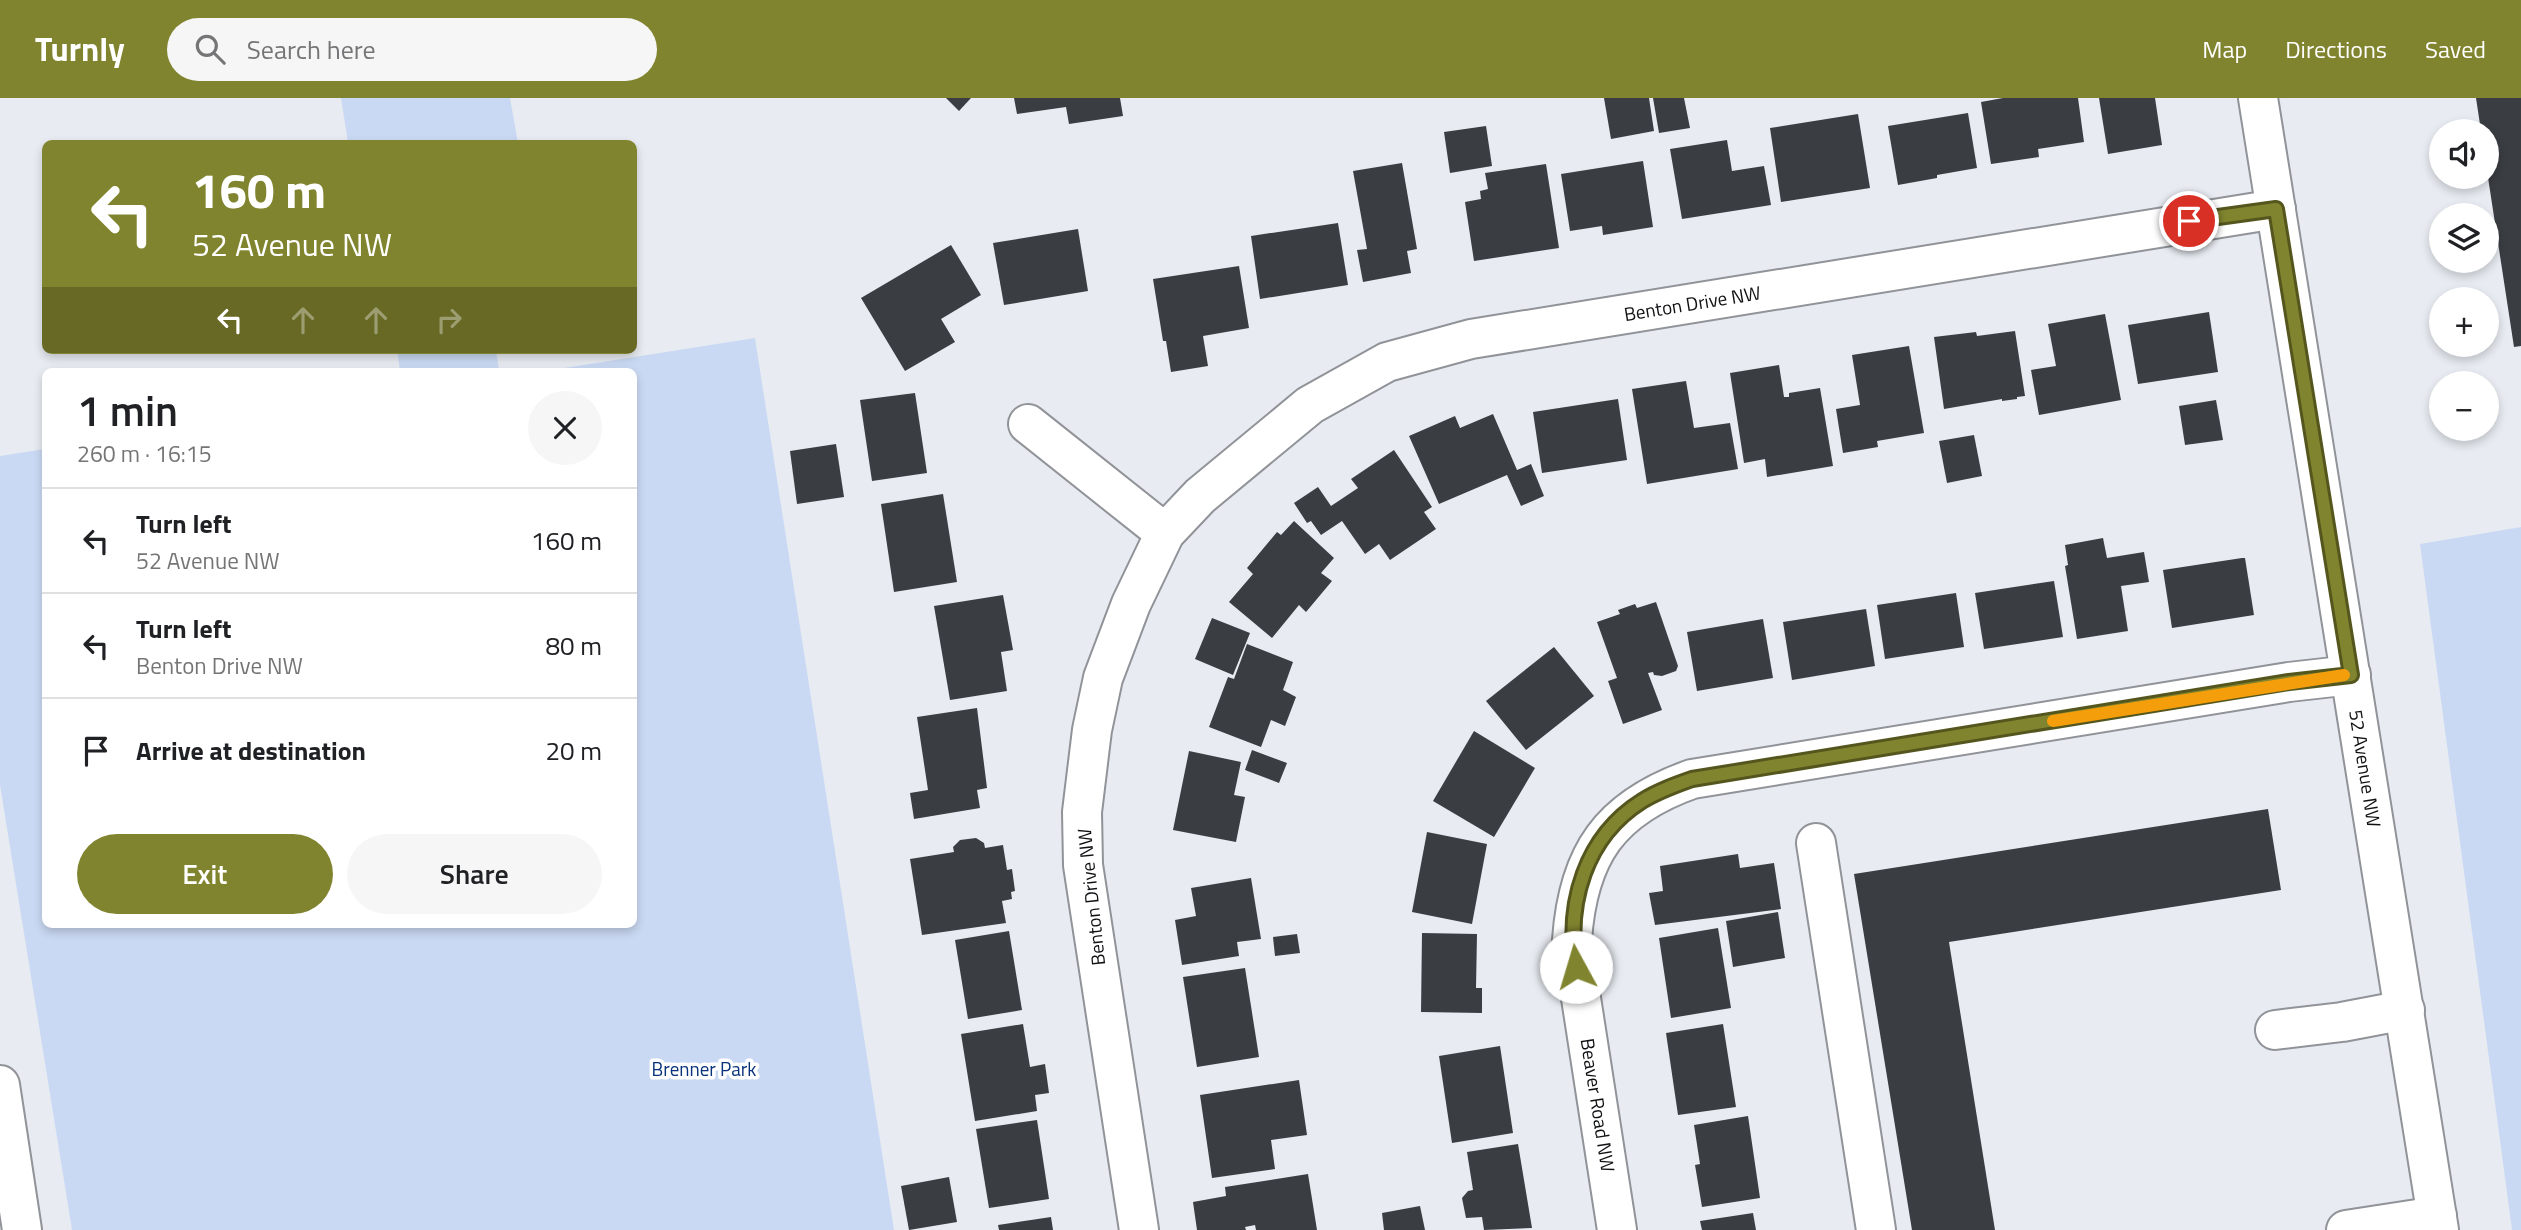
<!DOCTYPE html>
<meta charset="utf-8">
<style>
:root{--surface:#fff;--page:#f6f6f6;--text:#202124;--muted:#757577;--line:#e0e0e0;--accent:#81842e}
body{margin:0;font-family:"Titillium Web",sans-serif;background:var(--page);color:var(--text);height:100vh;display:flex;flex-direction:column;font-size:26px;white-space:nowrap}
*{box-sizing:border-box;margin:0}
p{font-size:23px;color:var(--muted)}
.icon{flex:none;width:38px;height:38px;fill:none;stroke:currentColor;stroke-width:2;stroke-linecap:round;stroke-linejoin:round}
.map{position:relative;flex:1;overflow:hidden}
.sheet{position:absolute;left:42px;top:270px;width:595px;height:560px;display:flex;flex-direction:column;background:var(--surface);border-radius:10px;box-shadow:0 4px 10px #0003}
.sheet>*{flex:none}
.top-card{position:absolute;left:42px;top:42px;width:595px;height:214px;border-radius:10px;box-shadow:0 4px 10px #0003;background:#81842e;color:#fff;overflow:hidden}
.buttons{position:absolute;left:2429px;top:21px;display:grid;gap:14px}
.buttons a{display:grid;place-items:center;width:70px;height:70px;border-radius:50%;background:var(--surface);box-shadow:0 4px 10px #0003;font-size:35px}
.pin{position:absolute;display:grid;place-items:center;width:60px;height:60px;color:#fff;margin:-30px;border:4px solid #fff;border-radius:50%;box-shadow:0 2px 7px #0007}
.me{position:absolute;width:77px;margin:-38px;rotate:354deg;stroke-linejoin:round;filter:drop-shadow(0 0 5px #0008)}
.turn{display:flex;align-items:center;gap:24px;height:147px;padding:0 35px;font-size:32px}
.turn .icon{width:91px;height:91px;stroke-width:2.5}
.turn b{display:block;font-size:49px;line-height:60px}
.lanes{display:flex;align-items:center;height:66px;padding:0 35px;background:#0003;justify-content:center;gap:35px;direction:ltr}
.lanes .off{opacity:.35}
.round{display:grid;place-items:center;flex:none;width:74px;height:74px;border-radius:37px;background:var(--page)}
.headline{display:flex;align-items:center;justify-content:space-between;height:119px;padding:0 35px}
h1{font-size:42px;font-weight:600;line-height:52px}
.button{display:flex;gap:14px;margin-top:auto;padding:14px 35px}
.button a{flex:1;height:80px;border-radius:42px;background:var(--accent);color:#fff;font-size:28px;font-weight:600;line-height:80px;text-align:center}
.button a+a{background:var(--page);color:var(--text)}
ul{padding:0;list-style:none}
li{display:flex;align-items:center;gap:21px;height:105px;padding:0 35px;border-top:2px solid var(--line)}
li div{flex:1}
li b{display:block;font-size:26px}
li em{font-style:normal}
header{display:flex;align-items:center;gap:42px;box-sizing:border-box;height:98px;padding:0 35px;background:var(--accent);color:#fff}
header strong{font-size:33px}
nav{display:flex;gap:38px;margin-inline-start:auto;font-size:24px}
.search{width:490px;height:63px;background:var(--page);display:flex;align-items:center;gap:18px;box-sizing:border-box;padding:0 24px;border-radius:38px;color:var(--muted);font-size:26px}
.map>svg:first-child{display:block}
.green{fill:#cad9f3}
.building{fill:#3a3d42}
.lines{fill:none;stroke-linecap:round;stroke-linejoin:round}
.minor-casing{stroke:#909398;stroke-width:42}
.minor{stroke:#fff;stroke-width:38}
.route-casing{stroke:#54561e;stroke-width:18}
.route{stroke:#81842e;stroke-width:12}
.slow{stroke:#f59e0b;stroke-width:12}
.labels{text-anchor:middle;stroke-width:7;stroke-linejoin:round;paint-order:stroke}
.street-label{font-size:19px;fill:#101113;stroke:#fff}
.park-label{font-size:19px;fill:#08327b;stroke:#fff}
</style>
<header>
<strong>Turnly</strong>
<div class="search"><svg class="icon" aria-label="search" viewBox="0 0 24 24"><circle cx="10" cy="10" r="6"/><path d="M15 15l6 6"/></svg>Search here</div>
<nav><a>Map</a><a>Directions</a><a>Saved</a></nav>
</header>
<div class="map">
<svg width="2521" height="1132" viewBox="0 0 2521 1132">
<rect width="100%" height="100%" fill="#e8ecf2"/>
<g class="green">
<path d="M 341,0 L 510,0 L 518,45 L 348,45 Z"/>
<path d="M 755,240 L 894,1132 L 72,1132 L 0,687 L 0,358 L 45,351 L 46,826 L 634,826 L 634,273 L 545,273 Z"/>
<path d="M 397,252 L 496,252 L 499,272 L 400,273 Z"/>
<path d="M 2521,429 L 2521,1132 L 2512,1132 L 2420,446 Z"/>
</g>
<g class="building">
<path d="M 946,0 L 971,0 L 959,13 Z"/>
<path d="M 1014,0 L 1120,0 L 1123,18 L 1069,26 L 1066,9 L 1017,16 Z"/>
<path d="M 1604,0 L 1649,0 L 1654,33 L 1611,41 Z"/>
<path d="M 1653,0 L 1684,0 L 1690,30 L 1659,35 Z"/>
<path d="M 2003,0 L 2078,0 L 2084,44 L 2038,51 L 2039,59 L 1991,66 L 1981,4 Z"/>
<path d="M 2099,0 L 2155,0 L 2162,47 L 2108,56 Z"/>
<path d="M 2476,0 L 2521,0 L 2521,248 L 2514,249 L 2487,73 L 2487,33 L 2481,33 Z"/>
<path d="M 1968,15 L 1977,70 L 1937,77 L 1937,80 L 1898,87 L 1888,28 Z"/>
<path d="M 1858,16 L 1870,90 L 1781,104 L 1770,30 Z"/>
<path d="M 1486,28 L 1492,68 L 1450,75 L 1444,34 Z"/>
<path d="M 1727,42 L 1732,73 L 1764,68 L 1771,107 L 1682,121 L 1670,51 Z"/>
<path d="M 1643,63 L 1653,129 L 1603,137 L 1602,128 L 1570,133 L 1561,76 Z"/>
<path d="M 1402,65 L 1417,151 L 1407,153 L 1411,175 L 1363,184 L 1357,152 L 1367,151 L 1353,73 Z"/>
<path d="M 1546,66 L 1559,150 L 1474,163 L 1465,104 L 1481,101 L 1480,93 L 1488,91 L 1485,75 Z"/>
<path d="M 1338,125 L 1348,187 L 1260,201 L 1251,138 Z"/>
<path d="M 1078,131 L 1088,193 L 1004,207 L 993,145 Z"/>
<path d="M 951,147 L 981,197 L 941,221 L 955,244 L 905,273 L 861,200 Z"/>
<path d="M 1239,168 L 1249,230 L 1203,238 L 1208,268 L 1171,274 L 1166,243 L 1163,243 L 1153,181 Z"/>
<path d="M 2209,214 L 2218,274 L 2138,286 L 2128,227 Z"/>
<path d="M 2105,216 L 2121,302 L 2039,317 L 2031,272 L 2056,268 L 2048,226 Z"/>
<path d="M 2015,233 L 2025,298 L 2017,299 L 2017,301 L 2002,303 L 2002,301 L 1944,311 L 1934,239 L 1976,234 L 1977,238 Z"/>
<path d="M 1909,248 L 1924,335 L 1877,343 L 1878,349 L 1843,355 L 1836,311 L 1860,307 L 1852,257 Z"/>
<path d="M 1779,267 L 1784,299 L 1789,299 L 1789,295 L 1820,290 L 1833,368 L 1767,379 L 1765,361 L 1744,365 L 1730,275 Z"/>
<path d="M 1686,283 L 1694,330 L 1730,325 L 1738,371 L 1647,386 L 1632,291 Z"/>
<path d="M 915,295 L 927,375 L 872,383 L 860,302 Z"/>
<path d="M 1618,301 L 1627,362 L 1542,375 L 1533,314 Z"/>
<path d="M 2216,302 L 2223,342 L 2185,347 L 2179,308 Z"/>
<path d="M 1493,316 L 1517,372 L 1531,366 L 1544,398 L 1521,408 L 1507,377 L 1439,406 L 1409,338 L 1455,318 L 1460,330 Z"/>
<path d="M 1974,337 L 1982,378 L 1947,385 L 1939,343 Z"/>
<path d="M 836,346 L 844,399 L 797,406 L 790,353 Z"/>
<path d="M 1394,352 L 1432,409 L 1424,414 L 1436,431 L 1390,462 L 1379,446 L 1365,456 L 1342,423 L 1321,437 L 1311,423 L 1307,425 L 1294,405 L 1318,389 L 1331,408 L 1358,390 L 1351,381 Z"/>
<path d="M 943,396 L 957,484 L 894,494 L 881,406 Z"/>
<path d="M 1294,423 L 1334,460 L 1321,475 L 1332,483 L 1306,514 L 1299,507 L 1272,540 L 1229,504 L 1253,476 L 1247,470 L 1277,434 L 1281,437 Z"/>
<path d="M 2103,440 L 2107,460 L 2144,454 L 2149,484 L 2121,488 L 2128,533 L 2077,541 L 2065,468 L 2068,467 L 2065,447 Z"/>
<path d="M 2242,460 L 2245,460 L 2254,517 L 2172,530 L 2163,472 Z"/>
<path d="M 2054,483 L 2063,539 L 1984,551 L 1975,495 Z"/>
<path d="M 1956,495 L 1964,549 L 1885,561 L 1877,507 Z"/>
<path d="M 1003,497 L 1013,552 L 1001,554 L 1007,593 L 950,602 L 934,508 Z"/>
<path d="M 1656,504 L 1678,568 L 1676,573 L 1662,578 L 1654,577 L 1653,574 L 1648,575 L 1662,612 L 1623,626 L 1608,583 L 1617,580 L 1597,524 L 1620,516 L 1618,512 L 1635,506 L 1637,510 Z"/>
<path d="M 1866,511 L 1875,568 L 1792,582 L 1783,524 Z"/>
<path d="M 1212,520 L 1250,535 L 1233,577 L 1195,561 Z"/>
<path d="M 1763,521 L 1773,580 L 1697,593 L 1687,534 Z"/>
<path d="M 1247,546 L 1293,564 L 1283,592 L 1296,599 L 1285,628 L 1271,622 L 1261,649 L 1209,629 L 1228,579 L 1234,581 Z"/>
<path d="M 1554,549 L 1594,598 L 1526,652 L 1486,603 Z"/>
<path d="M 977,610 L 987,690 L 977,692 L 980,710 L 914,721 L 910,695 L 928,692 L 917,619 Z"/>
<path d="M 1474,633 L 1535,670 L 1494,739 L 1433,703 Z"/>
<path d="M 1252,652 L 1287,665 L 1279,685 L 1245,672 Z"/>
<path d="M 1189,653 L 1241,664 L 1234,697 L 1245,699 L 1236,744 L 1173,732 Z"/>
<path d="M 2268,711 L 2281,792 L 1949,844 L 1995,1132 L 1912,1132 L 1854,776 Z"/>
<path d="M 1427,734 L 1487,746 L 1472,826 L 1412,814 Z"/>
<path d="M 976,740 L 984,745 L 985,750 L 1003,747 L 1007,772 L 1012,771 L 1015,793 L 1011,794 L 1012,801 L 1002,803 L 1006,825 L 922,837 L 910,761 L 954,754 L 953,749 L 960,742 Z"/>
<path d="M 1738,756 L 1740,770 L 1774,765 L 1781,811 L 1655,827 L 1649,795 L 1663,793 L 1660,768 Z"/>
<path d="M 1251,780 L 1261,841 L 1237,844 L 1239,858 L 1182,867 L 1175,822 L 1196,818 L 1191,790 Z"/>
<path d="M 1778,814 L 1785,860 L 1733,869 L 1726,823 Z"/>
<path d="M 1718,830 L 1731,910 L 1671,920 L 1659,840 Z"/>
<path d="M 1009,833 L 1022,912 L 968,921 L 955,842 Z"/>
<path d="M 1422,835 L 1477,836 L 1476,890 L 1482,890 L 1482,915 L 1421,914 Z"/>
<path d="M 1297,836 L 1300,855 L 1275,858 L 1273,839 Z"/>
<path d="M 1245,870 L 1259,959 L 1197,969 L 1183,879 Z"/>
<path d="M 1023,926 L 1030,969 L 1045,966 L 1049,995 L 1035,997 L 1037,1013 L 975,1023 L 961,936 Z"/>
<path d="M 1723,926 L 1736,1009 L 1678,1017 L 1666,935 Z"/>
<path d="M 1500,948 L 1513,1035 L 1452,1045 L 1439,958 Z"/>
<path d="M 1299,982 L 1307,1037 L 1271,1042 L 1275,1071 L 1212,1080 L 1200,997 Z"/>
<path d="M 1748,1018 L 1760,1100 L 1702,1109 L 1695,1067 L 1700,1066 L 1694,1027 Z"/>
<path d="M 1037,1022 L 1049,1101 L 989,1110 L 976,1031 Z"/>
<path d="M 1518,1046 L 1532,1130 L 1484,1132 L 1482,1119 L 1466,1120 L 1462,1100 L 1468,1093 L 1473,1092 L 1467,1054 Z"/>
<path d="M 1308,1076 L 1317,1132 L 1256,1132 L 1255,1127 L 1245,1129 L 1246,1132 L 1197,1132 L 1193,1104 L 1226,1098 L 1225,1089 Z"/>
<path d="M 949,1079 L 957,1124 L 909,1132 L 901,1088 Z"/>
<path d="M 1420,1108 L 1425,1132 L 1384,1132 L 1382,1115 Z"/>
<path d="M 1753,1115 L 1756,1132 L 1702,1132 L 1700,1123 Z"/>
<path d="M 1051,1119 L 1053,1132 L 999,1132 L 998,1127 Z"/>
</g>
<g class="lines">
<g class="minor-casing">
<g id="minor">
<path id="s1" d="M 2258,0 L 2439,1132"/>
<path d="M 1028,326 L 1165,435"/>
<path d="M 1816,745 L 1876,1132"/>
<path d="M 2275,932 L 2342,924 L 2405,912"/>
<path d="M 0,987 L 22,1132"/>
<path id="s2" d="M 1139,1132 L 1083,767 L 1082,714 L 1092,632 L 1103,580 L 1131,506 L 1165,435 L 1200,398 L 1310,307 L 1387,264 L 1471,241 L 2276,111"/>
<path d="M 1617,1132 L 1572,842 C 1578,756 1610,710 1692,681 L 2289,584 L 2351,577"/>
<path d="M 2346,1132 L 2437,1118"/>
</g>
</g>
<use href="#minor" class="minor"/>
</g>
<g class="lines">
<g class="route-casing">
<path id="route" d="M 1576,869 C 1566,805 1585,739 1642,703 C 1658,693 1675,687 1692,681 L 2289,584 L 2351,577 L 2276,111 L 2189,123"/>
</g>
<use href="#route" class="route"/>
<path class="slow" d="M 2053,623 L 2344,577"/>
</g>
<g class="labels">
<g class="street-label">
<text dy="7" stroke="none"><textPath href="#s2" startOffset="1309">Benton Drive NW</textPath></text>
<text dy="7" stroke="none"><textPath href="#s1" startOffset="679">52 Avenue NW</textPath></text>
<text transform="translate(1091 799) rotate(-96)" y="7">Benton Drive NW</text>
<text transform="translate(1598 1007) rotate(81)" y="7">Beaver Road NW</text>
</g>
<g class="park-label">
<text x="704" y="978">Brenner Park</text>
</g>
</g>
</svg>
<div class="buttons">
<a><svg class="icon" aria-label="sound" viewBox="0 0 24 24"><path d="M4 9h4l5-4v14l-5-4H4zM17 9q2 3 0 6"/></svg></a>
<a><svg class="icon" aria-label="layers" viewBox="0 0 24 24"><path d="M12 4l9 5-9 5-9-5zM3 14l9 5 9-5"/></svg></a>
<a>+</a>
<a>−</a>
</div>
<div class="pin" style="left:2189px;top:123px;background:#d93025"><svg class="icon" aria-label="arrive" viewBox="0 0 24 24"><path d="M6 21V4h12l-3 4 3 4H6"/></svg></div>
<svg class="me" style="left:1576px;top:869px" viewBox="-20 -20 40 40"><circle r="19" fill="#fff"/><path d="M0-13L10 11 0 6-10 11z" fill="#81842e"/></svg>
<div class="top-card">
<div class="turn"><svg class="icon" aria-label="left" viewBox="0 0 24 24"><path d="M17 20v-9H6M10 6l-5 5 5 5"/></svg><div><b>160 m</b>52 Avenue NW</div></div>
<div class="lanes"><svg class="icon" aria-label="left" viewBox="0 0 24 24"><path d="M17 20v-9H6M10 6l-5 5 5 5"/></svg><svg class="icon off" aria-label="ahead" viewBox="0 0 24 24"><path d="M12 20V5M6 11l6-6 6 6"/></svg><svg class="icon off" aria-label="ahead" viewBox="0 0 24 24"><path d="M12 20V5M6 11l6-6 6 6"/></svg><svg class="icon off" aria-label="right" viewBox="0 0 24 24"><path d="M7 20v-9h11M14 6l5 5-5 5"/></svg></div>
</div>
<section class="sheet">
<div class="headline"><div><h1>1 min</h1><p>260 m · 16:15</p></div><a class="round"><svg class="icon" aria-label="close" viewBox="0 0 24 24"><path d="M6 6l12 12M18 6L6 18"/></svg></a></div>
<ul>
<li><svg class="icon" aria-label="left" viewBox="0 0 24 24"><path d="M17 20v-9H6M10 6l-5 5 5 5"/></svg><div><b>Turn left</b><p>52 Avenue NW</p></div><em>160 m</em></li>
<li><svg class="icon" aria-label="left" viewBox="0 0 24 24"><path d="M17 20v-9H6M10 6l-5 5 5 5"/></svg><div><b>Turn left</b><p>Benton Drive NW</p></div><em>80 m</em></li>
<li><svg class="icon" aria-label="arrive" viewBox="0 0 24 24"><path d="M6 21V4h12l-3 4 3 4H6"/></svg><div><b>Arrive at destination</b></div><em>20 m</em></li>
</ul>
<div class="button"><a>Exit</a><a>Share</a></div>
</section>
</div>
